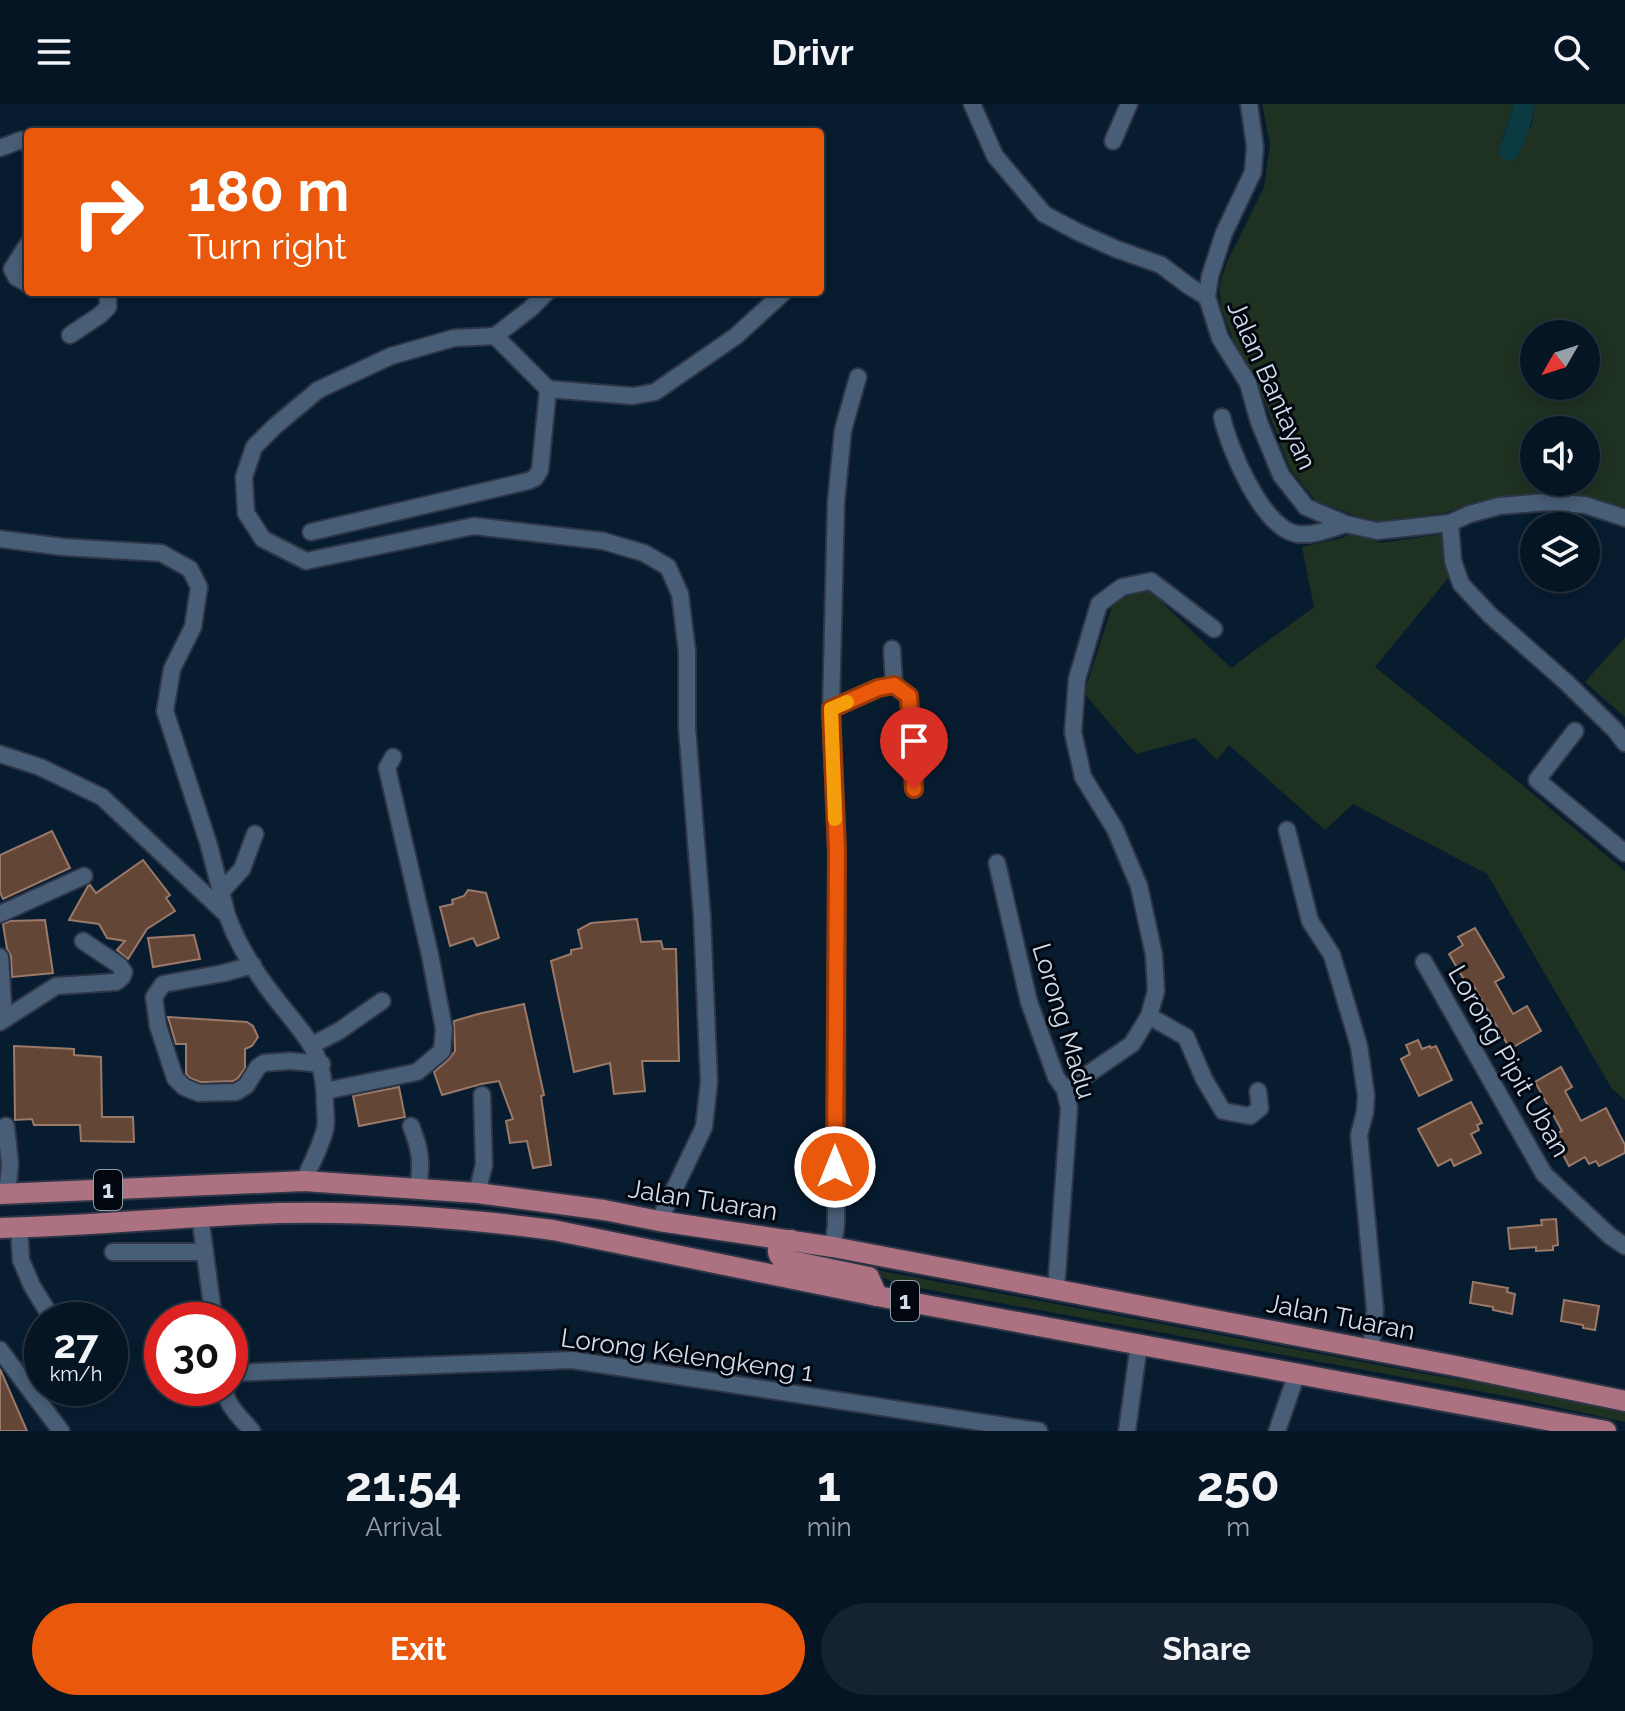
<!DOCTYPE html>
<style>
:root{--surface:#061524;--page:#142231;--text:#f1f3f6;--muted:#989fa6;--line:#273441;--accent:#ea580c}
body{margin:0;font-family:Raleway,sans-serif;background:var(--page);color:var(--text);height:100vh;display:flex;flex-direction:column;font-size:30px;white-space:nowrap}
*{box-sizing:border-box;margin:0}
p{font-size:26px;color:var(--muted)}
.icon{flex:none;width:44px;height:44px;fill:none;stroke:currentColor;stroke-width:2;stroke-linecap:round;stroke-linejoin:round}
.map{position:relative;height:1327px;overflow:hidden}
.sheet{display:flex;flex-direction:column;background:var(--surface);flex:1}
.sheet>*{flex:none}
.hud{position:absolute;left:24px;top:24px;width:800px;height:168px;border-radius:8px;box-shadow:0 4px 12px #0003,0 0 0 2px var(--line);background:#ea580c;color:#fff;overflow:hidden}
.needle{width:52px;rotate:231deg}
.tools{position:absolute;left:1520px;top:216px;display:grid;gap:16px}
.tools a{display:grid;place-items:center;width:80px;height:80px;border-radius:50%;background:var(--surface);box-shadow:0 4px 12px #0003,0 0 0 2px var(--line);font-size:40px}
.speed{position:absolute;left:24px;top:1198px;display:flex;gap:16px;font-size:40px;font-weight:700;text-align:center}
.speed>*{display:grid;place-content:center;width:104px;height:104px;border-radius:50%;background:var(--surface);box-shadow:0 4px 12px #0003,0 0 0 2px var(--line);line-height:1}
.speed small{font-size:20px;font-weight:400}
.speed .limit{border:12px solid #d22;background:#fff;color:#111}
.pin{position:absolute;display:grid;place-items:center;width:68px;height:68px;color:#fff;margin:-82px -34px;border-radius:50% 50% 50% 0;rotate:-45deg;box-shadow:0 0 8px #0007}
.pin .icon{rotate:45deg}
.me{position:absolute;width:88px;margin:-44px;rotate:0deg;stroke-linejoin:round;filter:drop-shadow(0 0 6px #0008)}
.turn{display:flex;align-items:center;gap:28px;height:168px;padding:0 32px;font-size:36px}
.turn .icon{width:104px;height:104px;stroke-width:2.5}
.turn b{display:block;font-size:56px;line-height:68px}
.eta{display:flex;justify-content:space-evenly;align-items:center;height:136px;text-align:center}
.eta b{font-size:48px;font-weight:700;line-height:56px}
.primary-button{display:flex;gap:16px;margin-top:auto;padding:16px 32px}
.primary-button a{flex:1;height:92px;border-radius:48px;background:var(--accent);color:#fff;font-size:32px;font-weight:700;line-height:92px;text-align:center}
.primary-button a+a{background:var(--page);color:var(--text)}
header{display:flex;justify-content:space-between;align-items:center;height:104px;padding:0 32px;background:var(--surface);font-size:36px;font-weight:700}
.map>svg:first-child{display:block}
.green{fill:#1f3120;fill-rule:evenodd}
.water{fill:#0b3a43}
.building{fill:#644637;stroke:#9a7969;stroke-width:2}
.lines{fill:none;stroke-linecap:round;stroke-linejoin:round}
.minor-casing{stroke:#2e3546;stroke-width:20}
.major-casing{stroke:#2e3546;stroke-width:24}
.minor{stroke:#485e76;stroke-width:16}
.major{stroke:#ad7281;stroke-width:20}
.route-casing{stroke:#983908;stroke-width:20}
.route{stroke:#ea580c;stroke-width:14}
.slow{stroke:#f59e0b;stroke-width:14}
.labels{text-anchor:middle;stroke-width:6;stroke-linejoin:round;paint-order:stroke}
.shield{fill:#02070f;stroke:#939da9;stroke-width:2}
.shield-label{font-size:24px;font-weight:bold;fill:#d1ddeb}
.street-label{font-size:26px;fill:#d1ddeb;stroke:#02070f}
</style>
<header><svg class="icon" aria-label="menu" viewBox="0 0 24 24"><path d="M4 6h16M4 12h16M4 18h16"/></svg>Drivr<svg class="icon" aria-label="search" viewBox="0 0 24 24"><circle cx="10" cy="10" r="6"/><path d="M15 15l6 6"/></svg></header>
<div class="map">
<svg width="1625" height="1327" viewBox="0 0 1625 1327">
<rect width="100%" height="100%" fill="#081c30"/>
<g class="green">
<path d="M 1262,0 L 1514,0 L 1501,38 L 1531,23 L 1535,0 L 1625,0 L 1625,404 L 1587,393 L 1545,388 L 1496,393 L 1445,409 L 1373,418 L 1316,397 L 1290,365 L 1255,273 L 1233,236 L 1221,203 L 1219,182 L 1227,158 L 1264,83 L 1270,40 ZM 1534,230 L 1586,230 L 1586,282 L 1534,282 ZM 1534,326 L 1586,326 L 1586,378 L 1534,378 Z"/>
<path d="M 1355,428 L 1380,439 L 1443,430 L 1449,473 L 1375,563 L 1515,675 L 1625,767 L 1625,996 L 1612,985 L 1487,770 L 1353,700 L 1325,726 L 1229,641 L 1217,656 L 1195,634 L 1136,650 L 1084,589 L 1112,503 L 1128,488 L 1151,488 L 1231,564 L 1314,503 L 1302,443 L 1342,434 Z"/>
<path d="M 1625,533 L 1625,613 L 1585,578 Z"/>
<path d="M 786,1149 L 1431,1271 C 1496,1281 1561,1291 1625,1307 L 1625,1318 L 1516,1294 L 898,1180 L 875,1170 Z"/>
</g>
<path class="water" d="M 1514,0 L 1535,0 C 1531,21 1526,38 1515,56 L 1505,57 L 1498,49 Z"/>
<g class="building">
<path d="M 52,727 L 70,764 L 3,795 L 0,788 L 0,751 Z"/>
<path d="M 143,756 L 170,791 L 166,794 L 175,807 L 147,825 L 128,855 L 117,846 L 125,837 L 107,834 L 99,820 L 69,816 L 88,782 L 90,781 L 96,789 Z"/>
<path d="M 468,786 L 486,789 L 499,834 L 477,842 L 473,834 L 450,842 L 440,803 L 453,800 L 452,796 L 464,792 Z"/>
<path d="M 637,815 L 641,838 L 661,837 L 663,845 L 676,845 L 679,957 L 642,957 L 645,987 L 614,990 L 610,959 L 574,968 L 551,857 L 571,850 L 571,846 L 582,844 L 578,826 L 591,819 Z"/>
<path d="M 45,816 L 53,869 L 12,873 L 11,852 L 7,845 L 3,820 L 10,817 Z"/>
<path d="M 1475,824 L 1504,873 L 1495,878 L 1513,910 L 1527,902 L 1541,927 L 1510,945 L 1471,877 L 1466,879 L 1449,850 L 1463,841 L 1458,833 Z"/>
<path d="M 194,831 L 200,855 L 153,863 L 148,834 Z"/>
<path d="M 524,900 L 544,991 L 541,992 L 551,1061 L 533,1064 L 527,1037 L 510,1039 L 506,1017 L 513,1015 L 499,977 L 481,980 L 442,991 L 434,968 L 449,955 L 455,947 L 454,917 L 478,910 Z"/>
<path d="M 168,913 L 247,918 L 253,922 L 258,933 L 252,942 L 245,945 L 245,964 L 238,974 L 233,977 L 207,978 L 200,978 L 190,974 L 186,970 L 186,940 L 176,940 Z"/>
<path d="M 1418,936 L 1422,945 L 1430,942 L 1431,944 L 1436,942 L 1452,976 L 1419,992 L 1401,955 L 1410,950 L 1406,941 Z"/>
<path d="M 14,942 L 74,945 L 74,951 L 101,953 L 102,1013 L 133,1013 L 134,1038 L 81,1037 L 80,1021 L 34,1021 L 32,1015 L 15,1016 Z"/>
<path d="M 1561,963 L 1572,983 L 1565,987 L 1581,1017 L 1606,1004 L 1625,1041 L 1625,1049 L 1599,1062 L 1596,1057 L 1589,1060 L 1585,1053 L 1569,1062 L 1553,1031 L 1562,1027 L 1535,978 Z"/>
<path d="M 399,983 L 405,1013 L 359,1022 L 353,992 Z"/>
<path d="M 1471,998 L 1482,1019 L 1477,1021 L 1479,1026 L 1471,1030 L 1481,1049 L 1454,1062 L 1451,1055 L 1438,1062 L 1418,1025 Z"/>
<path d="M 1556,1115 L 1558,1141 L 1553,1142 L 1553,1146 L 1536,1147 L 1536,1143 L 1510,1145 L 1508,1124 L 1542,1121 L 1541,1116 Z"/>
<path d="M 1473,1178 L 1508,1184 L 1507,1188 L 1515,1190 L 1512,1210 L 1493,1206 L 1493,1203 L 1470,1199 Z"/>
<path d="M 1564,1196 L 1599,1202 L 1595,1226 L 1583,1224 L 1583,1221 L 1561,1217 Z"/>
<path d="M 0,1265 L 27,1327 L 0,1327 Z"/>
</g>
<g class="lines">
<g class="minor-casing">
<g id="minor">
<path d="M 972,0 L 995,52 L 1044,110 L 1078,128 L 1116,145 L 1161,161 L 1189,182 L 1207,193"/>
<path d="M 1249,0 L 1255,43 L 1253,68 L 1224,129 L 1210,172 L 1207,193 L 1220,234 L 1248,279 L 1259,318 L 1281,371 L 1306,403 L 1346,420 L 1377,427 L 1450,419 L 1470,410 L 1499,402 L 1546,398 L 1585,401 L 1625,414"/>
<path d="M 1113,37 L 1129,0"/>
<path d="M 0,44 L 21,36 L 28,40"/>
<path d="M 28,140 L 12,165 L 16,173 L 28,180"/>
<path d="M 70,231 L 100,211 L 108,203 L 108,191 L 105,188"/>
<path d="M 495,232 L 454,234 L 391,252 L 318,286 L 274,323 L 254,343 L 244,373 L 246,409 L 263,435 L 306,457 L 474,422 L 603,437 L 644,449 L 668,463 L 680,490 L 687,547 L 687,624 L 702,812 L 709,978 L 704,1023 L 659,1117"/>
<path d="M 495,232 L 548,285 L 633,292 L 655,288 L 736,232 L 784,188"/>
<path d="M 495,232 L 530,205 L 547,188"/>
<path d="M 1222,313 C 1229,344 1262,424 1297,430 C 1314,432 1330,425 1346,420"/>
<path d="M 1450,419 L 1453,457 L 1461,480 L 1490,511 L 1567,579 L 1615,626 L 1625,639"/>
<path d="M 311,428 L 528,377 L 535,374 L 540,366 L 548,285"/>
<path d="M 0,435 L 63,443 L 161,449 L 190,465 L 199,483 L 193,523 L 172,565 L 165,607 L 208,738 L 226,807"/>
<path d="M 892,545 L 894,581"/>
<path d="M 831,605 L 878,584 L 894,581 L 909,592 L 914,685"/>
<path d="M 1575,627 L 1537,676 L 1625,749"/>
<path d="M 0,650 L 40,663 L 102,693 L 227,811 C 237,839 255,868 273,891 C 304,932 325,945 325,1000 C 325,1008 327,1017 325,1025 C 321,1042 311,1060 304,1077"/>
<path d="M 1287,726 L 1310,817 L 1332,851 L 1359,942 L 1366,991 L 1365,1008 L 1359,1031 L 1375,1206 L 1371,1246"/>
<path d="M 997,759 L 1029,898 L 1056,973 L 1065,986 L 1069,1004 L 1056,1186"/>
<path d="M 221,788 L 242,765 L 255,730"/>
<path d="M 0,810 L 84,772"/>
<path d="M 0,853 L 4,915"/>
<path d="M 1424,858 L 1544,1070 L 1610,1132 L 1625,1142"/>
<path d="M 253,861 L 224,869 L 163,880 L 154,893 L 158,922 L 175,974 L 184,983 L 199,989 L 236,988 L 246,982 L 258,963 L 264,959 L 290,957 L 322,960"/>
<path d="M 1149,912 L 1186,933 L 1204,975 L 1223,1007 L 1250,1012 L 1260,1004 L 1258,987"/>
<path d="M 0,918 L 56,882 L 116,878 L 122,873 L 124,868 L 119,861 L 83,837"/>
<path d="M 312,941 L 339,927 L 382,897"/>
<path d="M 1065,986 L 1132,940 L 1149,912 L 1156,887 L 1154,851 L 1139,782 L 1115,725 L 1083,673 L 1073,628 L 1077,575 L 1099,500 L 1122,483 L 1151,477 L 1214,525"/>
<path d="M 325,987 L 417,968 L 442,947 L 444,925 L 430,851 L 387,664 L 393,653"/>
<path d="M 6,1022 L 10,1061 L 7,1089"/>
<path d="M 411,1022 C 421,1047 422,1059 418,1085"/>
<path d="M 477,1089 L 484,1061 L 482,991"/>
<path d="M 200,1112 L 214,1216"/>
<path d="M 19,1123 L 21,1156 L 32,1182 L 48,1208 L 55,1213 L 94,1212"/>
<path d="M 833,1143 L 836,1121 L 837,747 L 831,605 L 836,398 L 843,326 L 858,273"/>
<path d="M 113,1148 L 205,1148"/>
<path d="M 0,1246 L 61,1327"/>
<path d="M 230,1269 L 572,1256 L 1039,1327"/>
<path d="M 224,1284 C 227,1302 240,1313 252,1327"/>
<path d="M 1127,1327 L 1139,1240"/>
<path d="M 1277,1327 L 1297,1269"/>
</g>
</g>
<g class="major-casing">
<g id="major">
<path d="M 0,1090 L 304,1077 L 477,1089 L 604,1106 L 659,1117 L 833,1143 L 1461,1263 L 1625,1297"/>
<path d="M 0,1124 C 93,1122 186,1112 280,1109 C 370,1107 463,1114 553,1126 L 877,1192 L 1606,1327"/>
<path d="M 791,1136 L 780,1139 C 777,1145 777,1150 782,1155 L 869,1173 L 877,1192"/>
</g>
</g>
<use href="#minor" class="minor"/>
<use href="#major" class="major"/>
</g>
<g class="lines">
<g class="route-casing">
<path id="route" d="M 835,1063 L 837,747 L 831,605 L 878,584 L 894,581 L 909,592 L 914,685"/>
</g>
<use href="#route" class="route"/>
<path class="slow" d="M 835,715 L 831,605 L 847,598"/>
</g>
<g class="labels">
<g class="shield">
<rect x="94" y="1066" width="28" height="40" rx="6"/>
<rect x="891" y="1177" width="28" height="40" rx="6"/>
</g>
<g class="shield-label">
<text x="108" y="1094">1</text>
<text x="905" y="1205">1</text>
</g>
<g class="street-label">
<text transform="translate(1272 281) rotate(66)" y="9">Jalan Bantayan</text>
<text transform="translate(1064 917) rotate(73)" y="9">Lorong Madu</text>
<text transform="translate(1509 957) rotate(60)" y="9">Lorong Pipit Uban</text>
<text transform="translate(703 1096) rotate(9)" y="9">Jalan Tuaran</text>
<text transform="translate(1341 1213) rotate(11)" y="9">Jalan Tuaran</text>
<text transform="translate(687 1251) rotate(8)" y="9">Lorong Kelengkeng 1</text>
</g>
</g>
</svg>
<div class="tools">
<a><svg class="needle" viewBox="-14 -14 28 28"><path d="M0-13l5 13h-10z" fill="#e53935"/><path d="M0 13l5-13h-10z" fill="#989fa6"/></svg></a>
<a><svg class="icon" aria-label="sound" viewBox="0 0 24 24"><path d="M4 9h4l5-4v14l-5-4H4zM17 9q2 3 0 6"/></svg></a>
<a><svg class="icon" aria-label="layers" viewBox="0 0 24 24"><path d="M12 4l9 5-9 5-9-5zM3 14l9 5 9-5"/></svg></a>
</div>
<div class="speed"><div>27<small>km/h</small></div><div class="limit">30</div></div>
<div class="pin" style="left:914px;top:685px;background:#d93025"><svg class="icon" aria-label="arrive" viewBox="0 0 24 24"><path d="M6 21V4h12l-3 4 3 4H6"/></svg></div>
<svg class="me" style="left:835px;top:1063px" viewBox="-20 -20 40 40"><circle r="17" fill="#ea580c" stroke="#fff" stroke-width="3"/><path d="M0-11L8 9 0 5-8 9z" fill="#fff"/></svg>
<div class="hud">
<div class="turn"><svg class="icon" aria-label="right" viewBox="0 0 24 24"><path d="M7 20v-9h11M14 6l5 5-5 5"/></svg><div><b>180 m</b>Turn right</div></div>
</div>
</div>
<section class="sheet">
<div class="eta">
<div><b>21:54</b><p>Arrival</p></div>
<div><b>1</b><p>min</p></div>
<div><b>250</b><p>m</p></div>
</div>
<div class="primary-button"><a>Exit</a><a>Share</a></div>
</section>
